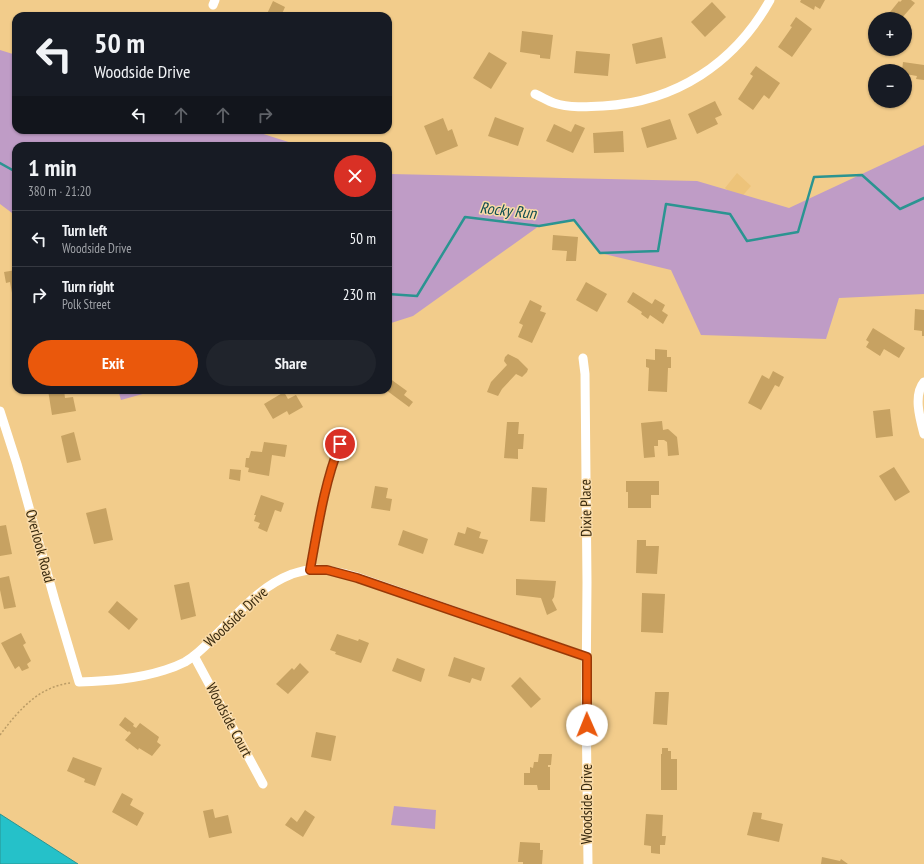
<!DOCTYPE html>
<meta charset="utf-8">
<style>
:root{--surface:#171b24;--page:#20242c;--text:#f1f3f6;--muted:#9ea1a6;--line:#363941;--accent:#ea580c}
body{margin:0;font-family:"PT Sans Narrow",sans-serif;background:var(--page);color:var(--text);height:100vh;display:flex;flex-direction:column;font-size:15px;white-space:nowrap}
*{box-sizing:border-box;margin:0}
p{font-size:13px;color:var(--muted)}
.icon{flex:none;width:22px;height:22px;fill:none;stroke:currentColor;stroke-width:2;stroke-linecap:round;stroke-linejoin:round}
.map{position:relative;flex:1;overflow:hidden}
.side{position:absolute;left:12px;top:142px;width:380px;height:252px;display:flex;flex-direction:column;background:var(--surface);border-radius:12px;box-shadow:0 1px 3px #0004}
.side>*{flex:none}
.guide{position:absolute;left:12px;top:12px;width:380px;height:122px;border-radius:12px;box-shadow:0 1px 3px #0004;background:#171b24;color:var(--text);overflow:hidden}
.fabs{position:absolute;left:868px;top:12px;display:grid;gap:8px}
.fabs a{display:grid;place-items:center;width:44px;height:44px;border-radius:50%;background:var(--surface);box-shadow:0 1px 3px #0004;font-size:20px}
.pin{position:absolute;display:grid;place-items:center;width:34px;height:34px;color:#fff;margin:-17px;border:2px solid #fff;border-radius:50%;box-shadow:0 1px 4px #0007}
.me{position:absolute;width:44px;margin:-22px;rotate:359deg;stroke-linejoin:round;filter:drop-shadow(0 0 3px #0008)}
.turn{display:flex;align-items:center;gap:14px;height:84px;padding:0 16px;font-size:18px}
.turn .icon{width:52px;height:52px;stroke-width:2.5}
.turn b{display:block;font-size:28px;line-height:34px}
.lanes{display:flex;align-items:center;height:38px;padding:0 16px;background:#0003;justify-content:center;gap:20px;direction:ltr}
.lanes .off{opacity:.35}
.round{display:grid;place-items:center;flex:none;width:42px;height:42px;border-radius:21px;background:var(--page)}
.headline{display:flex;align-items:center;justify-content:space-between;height:68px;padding:0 16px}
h1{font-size:24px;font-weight:700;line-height:30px}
.primary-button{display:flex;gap:8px;margin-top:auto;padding:8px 16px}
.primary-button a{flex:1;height:46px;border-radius:24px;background:var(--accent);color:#fff;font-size:16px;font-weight:700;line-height:46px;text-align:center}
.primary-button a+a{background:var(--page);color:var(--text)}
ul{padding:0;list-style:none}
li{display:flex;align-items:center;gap:12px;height:56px;padding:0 16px;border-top:1px solid var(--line)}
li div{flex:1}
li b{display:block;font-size:15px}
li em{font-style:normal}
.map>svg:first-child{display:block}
.built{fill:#edc37a}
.green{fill:#bf9cc6}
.water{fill:#25c1c9;stroke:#2b9491}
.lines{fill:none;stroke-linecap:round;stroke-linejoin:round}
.stream{stroke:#2b9491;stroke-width:2.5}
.building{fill:#c7a262}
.path{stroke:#ba9b65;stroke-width:1.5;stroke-dasharray:2 2;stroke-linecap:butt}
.street{stroke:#fff;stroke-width:9}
.route-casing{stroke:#983908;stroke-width:10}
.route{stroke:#ea580c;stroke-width:7}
.labels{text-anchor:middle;stroke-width:3;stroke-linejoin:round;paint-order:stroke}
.street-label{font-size:15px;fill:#392a0f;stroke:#f9daa7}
.water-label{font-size:16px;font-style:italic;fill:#0f4d51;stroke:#f9daa7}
</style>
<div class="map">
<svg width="924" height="864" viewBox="0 0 924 864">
<rect width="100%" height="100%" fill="#f2cc8b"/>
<path class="built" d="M 737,173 L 751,186 L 739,200 L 725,188 Z"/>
<g class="green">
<path d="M 0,50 L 16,55 L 16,130 L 251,130 L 301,146 L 16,146 L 16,216 L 0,204 Z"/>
<path d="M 924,145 L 924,294 L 839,298 L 826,339 L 701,335 L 671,270 L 600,253 L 574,220 L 539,226 L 413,316 L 388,324 L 388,173 L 391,174 L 697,181 L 789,208 Z"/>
<path d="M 118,390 L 157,390 L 121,400 Z"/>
<path d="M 394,806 L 436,810 L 435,829 L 391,825 Z"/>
</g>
<path class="water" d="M 0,814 L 78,864 L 0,864 Z"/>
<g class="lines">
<g class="stream">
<path d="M 0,163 L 16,172"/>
<path d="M 388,294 L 417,296 L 465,217 L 539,226 L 574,220 L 600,253 L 658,251 L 666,204 L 730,214 L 747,241 L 798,232 L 814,177 L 862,175 L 900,209 L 924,198"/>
</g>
</g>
<g class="building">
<path d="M 801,0 L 825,0 L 820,9 L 815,6 L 814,10 L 800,2 Z"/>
<path d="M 902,0 L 911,0 L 915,3 L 901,19 L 889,19 L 886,17 L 899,1 L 900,2 Z"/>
<path d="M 273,1 L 285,7 L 281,16 L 266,16 Z"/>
<path d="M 712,2 L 726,17 L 705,37 L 691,22 Z"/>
<path d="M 796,17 L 812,29 L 792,57 L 778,47 L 792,27 L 790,26 Z"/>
<path d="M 522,31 L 553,35 L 550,59 L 540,58 L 540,55 L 520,52 Z"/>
<path d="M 662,37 L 666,58 L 636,64 L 632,44 Z"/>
<path d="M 576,51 L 610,54 L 608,76 L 574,73 Z"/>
<path d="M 489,52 L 507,63 L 491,89 L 473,78 Z"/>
<path d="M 903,62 L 924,65 L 924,80 L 916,79 L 917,76 L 905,74 L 905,71 L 902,71 Z"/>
<path d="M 756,66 L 780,83 L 769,99 L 764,95 L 753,110 L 738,99 L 753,76 L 750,74 Z"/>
<path d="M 715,101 L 722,115 L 715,118 L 718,124 L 697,134 L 688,114 Z"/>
<path d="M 495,117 L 524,128 L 518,146 L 488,136 Z"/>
<path d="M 443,118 L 448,131 L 452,129 L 458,146 L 436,155 L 424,126 Z"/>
<path d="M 670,119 L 677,139 L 647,148 L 641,128 Z"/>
<path d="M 554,124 L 571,132 L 575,124 L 585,128 L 573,153 L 546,141 Z"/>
<path d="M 623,131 L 624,152 L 594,153 L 593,133 Z"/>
<path d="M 553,235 L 578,237 L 576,261 L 566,261 L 567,251 L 552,250 Z"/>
<path d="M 16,270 L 16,303 L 14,304 L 10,282 L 6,283 L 4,272 Z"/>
<path d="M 586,282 L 607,294 L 597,312 L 576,300 Z"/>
<path d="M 633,292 L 652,304 L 655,299 L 665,305 L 662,311 L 668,315 L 663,324 L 650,315 L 648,319 L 641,314 L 642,312 L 627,302 Z"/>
<path d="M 530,300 L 542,306 L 540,311 L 546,313 L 532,343 L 518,337 L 523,325 L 519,323 Z"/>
<path d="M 915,309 L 924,310 L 924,336 L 922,336 L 922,331 L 914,330 Z"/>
<path d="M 873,328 L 905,348 L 899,358 L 884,349 L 880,356 L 866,347 L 869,342 L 866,340 Z"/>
<path d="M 655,349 L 667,350 L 667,357 L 671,357 L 671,368 L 668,368 L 667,392 L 648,391 L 649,368 L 646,367 L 646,359 L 655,360 Z"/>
<path d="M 508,354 L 518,359 L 528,369 L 527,372 L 522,377 L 516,374 L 502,389 L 498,396 L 487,392 L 491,382 L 507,365 L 504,361 L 505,357 Z"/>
<path d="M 773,371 L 784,377 L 779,387 L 775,385 L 761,410 L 748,403 L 762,375 L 769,379 Z"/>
<path d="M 389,378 L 407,391 L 404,395 L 413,402 L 409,407 L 386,390 L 388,390 L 388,379 Z"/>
<path d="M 48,390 L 64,390 L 65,398 L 73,397 L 76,411 L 52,415 Z"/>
<path d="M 284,392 L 288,399 L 296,395 L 303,407 L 289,415 L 287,411 L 273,419 L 264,404 Z"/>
<path d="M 890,409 L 893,436 L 876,438 L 873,411 Z"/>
<path d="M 662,421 L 663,430 L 668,429 L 677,437 L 679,455 L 668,456 L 667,442 L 664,440 L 658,440 L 658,446 L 654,446 L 655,457 L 644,458 L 641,423 Z"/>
<path d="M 507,422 L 519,422 L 518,434 L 524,434 L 523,449 L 518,449 L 518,459 L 504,458 Z"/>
<path d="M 74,432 L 81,460 L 67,463 L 61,436 Z"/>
<path d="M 264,442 L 287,445 L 285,457 L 272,455 L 269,476 L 248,472 L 249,468 L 245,467 L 246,458 L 249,458 L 251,451 L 262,452 Z"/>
<path d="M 894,467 L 910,492 L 895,501 L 879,476 Z"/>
<path d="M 230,469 L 241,470 L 240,481 L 229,479 Z"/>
<path d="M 626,481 L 659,481 L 659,495 L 651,495 L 651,508 L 628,508 L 628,492 L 626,492 Z"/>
<path d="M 375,486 L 388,488 L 386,498 L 392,499 L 390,511 L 371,508 Z"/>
<path d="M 532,487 L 547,488 L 545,522 L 530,521 Z"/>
<path d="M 261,495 L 284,503 L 281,512 L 275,510 L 267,532 L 258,528 L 260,523 L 254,521 L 256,515 L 254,515 Z"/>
<path d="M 106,508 L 113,540 L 94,544 L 86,513 Z"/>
<path d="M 6,525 L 12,554 L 0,556 L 0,526 Z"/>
<path d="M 467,527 L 481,532 L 479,538 L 488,540 L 483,554 L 454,545 L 458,532 L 465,534 Z"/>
<path d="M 403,530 L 428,539 L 423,554 L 398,545 Z"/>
<path d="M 637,540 L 646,540 L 646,546 L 659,546 L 657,574 L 636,573 Z"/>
<path d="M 9,576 L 16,607 L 4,609 L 0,590 L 0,578 Z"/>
<path d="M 516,579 L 556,581 L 554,597 L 552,600 L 557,610 L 547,615 L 541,598 L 516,595 Z"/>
<path d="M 189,582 L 196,616 L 181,620 L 174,585 Z"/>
<path d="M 642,593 L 665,594 L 663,633 L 641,632 Z"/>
<path d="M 117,601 L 138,619 L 129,630 L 108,612 Z"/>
<path d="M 21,633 L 26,643 L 23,645 L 31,661 L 27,664 L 29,668 L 22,671 L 19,666 L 15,669 L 1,643 Z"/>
<path d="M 337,634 L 358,641 L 359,639 L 369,643 L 361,663 L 335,654 L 336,652 L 330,650 Z"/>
<path d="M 454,657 L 485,668 L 481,681 L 472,678 L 470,683 L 448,676 Z"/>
<path d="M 397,658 L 425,669 L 421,682 L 392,671 Z"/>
<path d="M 300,663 L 309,672 L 288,694 L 276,684 L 292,668 L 294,670 Z"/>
<path d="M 520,677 L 541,699 L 531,708 L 511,686 Z"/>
<path d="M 655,692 L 669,692 L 667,725 L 653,724 Z"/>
<path d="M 125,717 L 134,724 L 133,726 L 136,728 L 140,723 L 159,737 L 157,742 L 161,745 L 152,756 L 139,748 L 138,750 L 125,740 L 131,733 L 129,731 L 128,732 L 119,725 Z"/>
<path d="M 316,732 L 336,736 L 331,761 L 311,757 Z"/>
<path d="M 662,748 L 668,748 L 668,751 L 671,751 L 671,759 L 677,759 L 677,790 L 661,790 L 661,754 L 662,754 Z"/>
<path d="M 539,754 L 552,754 L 551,765 L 548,765 L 548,767 L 550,767 L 550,790 L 538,790 L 537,785 L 524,785 L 524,773 L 530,773 L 530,767 L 533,768 L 534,762 L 538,762 Z"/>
<path d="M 73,757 L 102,768 L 95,786 L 84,782 L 85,779 L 67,771 Z"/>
<path d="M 122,793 L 133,799 L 130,805 L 144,813 L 137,826 L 112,812 Z"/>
<path d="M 213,809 L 215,818 L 228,815 L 232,833 L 209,838 L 203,811 Z"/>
<path d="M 305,810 L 315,817 L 303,837 L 285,825 L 291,817 L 297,822 Z"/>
<path d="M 753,812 L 762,813 L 761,819 L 783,824 L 779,842 L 747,835 Z"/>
<path d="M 646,814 L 663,815 L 662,836 L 666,836 L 665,845 L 660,845 L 660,854 L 651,853 L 651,846 L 644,845 Z"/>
<path d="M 520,842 L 540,843 L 540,850 L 543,850 L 542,864 L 523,864 L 523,862 L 518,862 Z"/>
<path d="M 822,857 L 840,861 L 841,859 L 848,864 L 821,864 Z"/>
</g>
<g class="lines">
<path class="path" d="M 0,735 C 18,711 38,687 70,683"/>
<g class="street">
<path d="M 213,5 L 215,0"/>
<path d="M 535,94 C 542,97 548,101 554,103 C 569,108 587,107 603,106 C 676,102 735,63 770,0"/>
<path d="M 583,358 L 585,374 L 587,582 L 586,699 L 588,864"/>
<path d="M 924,382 C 913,395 920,419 924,434"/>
<path d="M 0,411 L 17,464 L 55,601 L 79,682 C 108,681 137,679 165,670 C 172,668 179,665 185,662 C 199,654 208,643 219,632 C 242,609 261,586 292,574 C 299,572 306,570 313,569 C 328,569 343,573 357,577 L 587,657"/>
<path d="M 310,570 C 318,527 324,484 340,444"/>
<path d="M 194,656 L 263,784"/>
</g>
</g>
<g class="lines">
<g class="route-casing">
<path id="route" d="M 340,444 C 324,484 318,527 310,570 L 327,570 L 357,578 L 587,657 L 587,725"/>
</g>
<use href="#route" class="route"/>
</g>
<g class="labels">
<g class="street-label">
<text transform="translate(586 508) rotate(-91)" y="5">Dixie Place</text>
<text transform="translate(40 546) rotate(75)" y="5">Overlook Road</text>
<text transform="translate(236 617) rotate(-43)" y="5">Woodside Drive</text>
<text transform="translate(229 720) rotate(62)" y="5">Woodside Court</text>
<text transform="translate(587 804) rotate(-90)" y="5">Woodside Drive</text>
</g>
<g class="water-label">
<text transform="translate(508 210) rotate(6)" y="6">Rocky Run</text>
</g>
</g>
</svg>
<div class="fabs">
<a>+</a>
<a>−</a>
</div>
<div class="pin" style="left:340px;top:444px;background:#d93025"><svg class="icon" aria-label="arrive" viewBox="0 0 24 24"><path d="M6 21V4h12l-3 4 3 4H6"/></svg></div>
<svg class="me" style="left:587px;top:725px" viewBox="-20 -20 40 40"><circle r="19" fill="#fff"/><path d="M0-13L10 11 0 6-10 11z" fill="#ea580c"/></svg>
<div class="guide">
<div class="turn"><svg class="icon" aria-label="left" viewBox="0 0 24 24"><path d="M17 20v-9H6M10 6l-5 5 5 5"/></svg><div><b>50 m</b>Woodside Drive</div></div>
<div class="lanes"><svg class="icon" aria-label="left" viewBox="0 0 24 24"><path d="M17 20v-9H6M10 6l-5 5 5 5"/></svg><svg class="icon off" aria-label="ahead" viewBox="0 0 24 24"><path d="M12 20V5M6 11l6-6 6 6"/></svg><svg class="icon off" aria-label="ahead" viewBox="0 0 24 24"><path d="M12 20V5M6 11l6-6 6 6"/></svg><svg class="icon off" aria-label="right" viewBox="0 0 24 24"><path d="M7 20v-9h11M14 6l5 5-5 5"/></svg></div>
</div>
<section class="side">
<div class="headline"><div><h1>1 min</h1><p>380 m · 21:20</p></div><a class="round" style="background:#d93025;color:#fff"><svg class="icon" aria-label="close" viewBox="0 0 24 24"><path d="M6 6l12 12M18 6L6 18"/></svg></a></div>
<ul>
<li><svg class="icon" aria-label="left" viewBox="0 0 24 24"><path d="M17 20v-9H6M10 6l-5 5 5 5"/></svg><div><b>Turn left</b><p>Woodside Drive</p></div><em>50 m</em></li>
<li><svg class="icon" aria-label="right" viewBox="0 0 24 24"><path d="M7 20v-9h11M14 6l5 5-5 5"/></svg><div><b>Turn right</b><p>Polk Street</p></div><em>230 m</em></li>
</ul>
<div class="primary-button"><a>Exit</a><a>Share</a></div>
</section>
</div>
